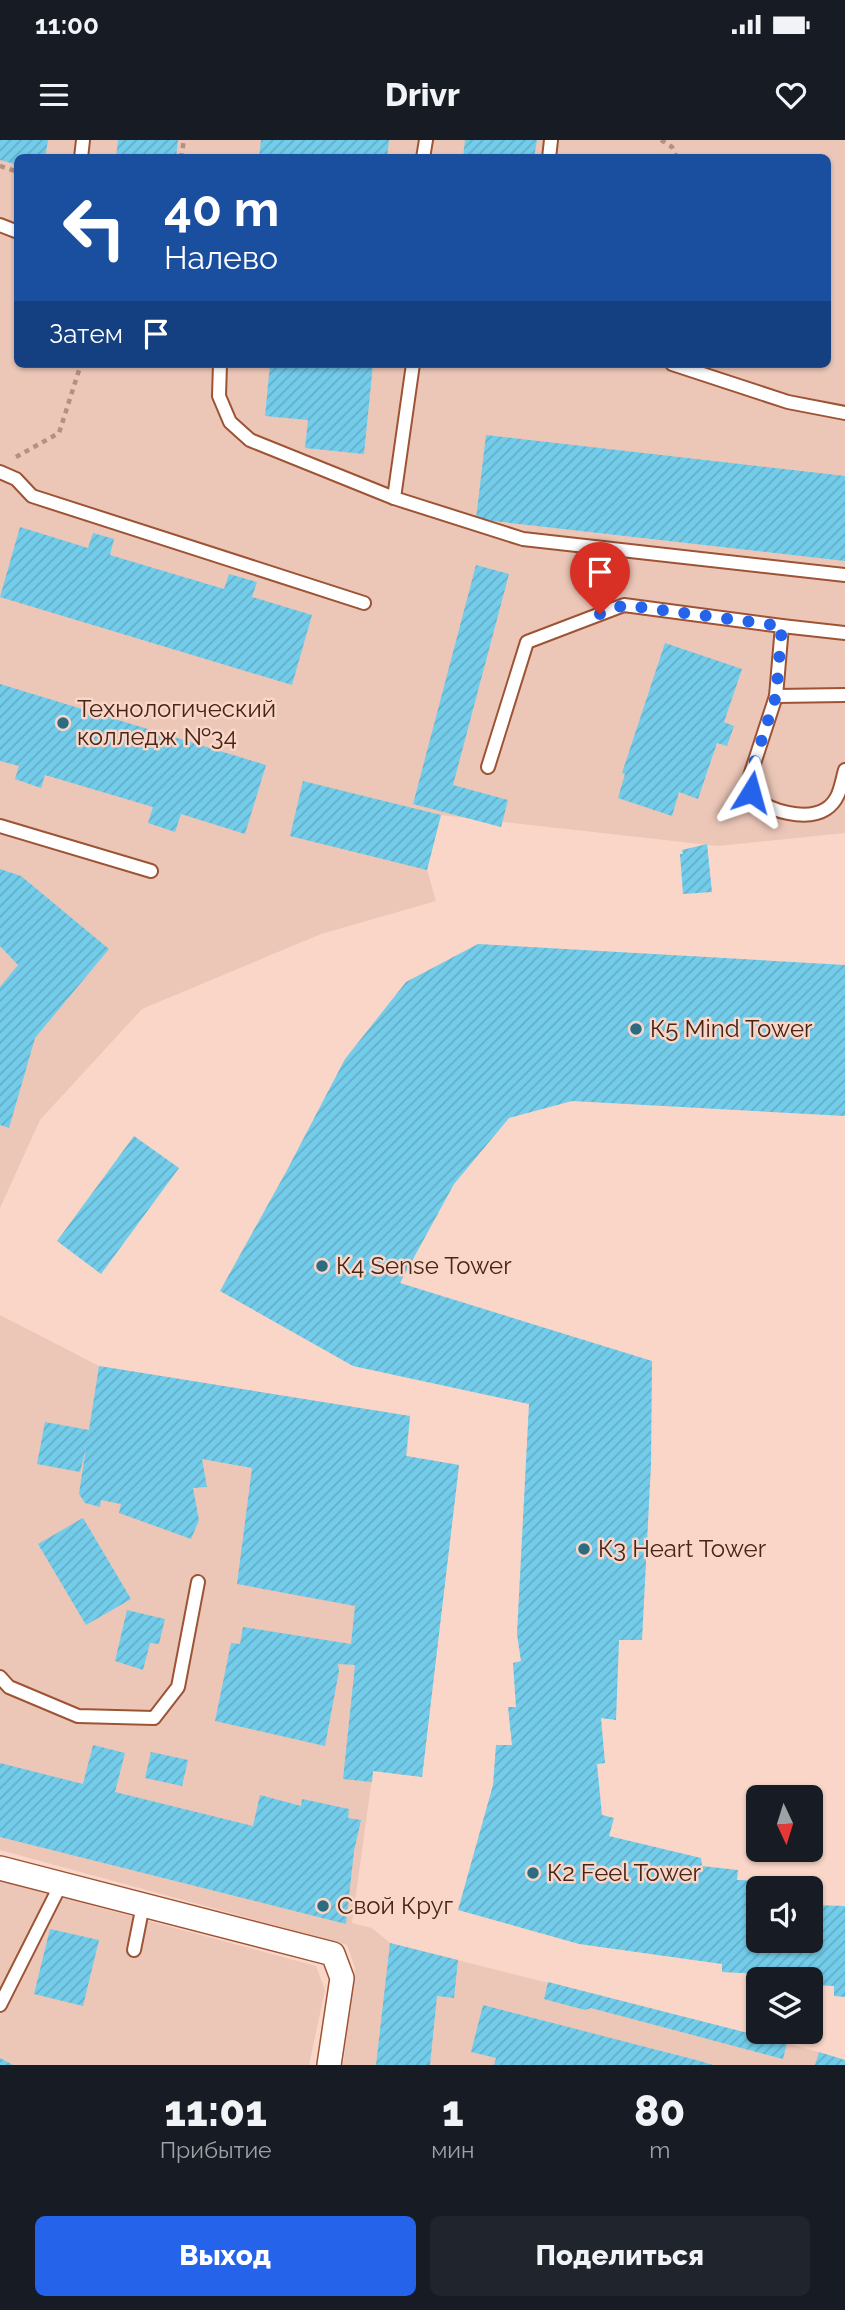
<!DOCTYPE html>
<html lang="ru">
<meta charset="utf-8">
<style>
:root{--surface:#171b24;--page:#20242c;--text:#f1f3f6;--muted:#9ea1a6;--accent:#2563eb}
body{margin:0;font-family:Raleway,sans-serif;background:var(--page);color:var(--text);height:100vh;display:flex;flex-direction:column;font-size:26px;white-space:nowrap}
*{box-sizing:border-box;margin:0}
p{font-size:23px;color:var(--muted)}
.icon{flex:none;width:38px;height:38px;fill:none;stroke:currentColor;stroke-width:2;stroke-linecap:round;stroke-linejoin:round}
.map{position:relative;height:1925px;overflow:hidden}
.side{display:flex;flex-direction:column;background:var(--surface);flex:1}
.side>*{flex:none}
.hud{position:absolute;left:14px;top:14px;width:817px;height:214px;border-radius:10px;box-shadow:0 2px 5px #0004;background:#1a4fa0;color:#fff;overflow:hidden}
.needle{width:46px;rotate:176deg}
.buttons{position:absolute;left:746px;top:1645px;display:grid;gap:14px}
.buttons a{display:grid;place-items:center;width:77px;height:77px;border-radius:10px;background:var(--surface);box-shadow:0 2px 5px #0004;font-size:35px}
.pin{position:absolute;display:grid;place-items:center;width:60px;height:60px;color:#fff;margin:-72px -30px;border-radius:50% 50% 50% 0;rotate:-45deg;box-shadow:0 0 7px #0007}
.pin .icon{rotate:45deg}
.me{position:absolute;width:77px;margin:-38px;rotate:8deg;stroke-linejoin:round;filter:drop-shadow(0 0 5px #0008)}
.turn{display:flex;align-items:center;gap:24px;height:147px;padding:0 35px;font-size:32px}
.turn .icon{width:91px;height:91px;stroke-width:2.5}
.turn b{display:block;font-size:49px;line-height:60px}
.then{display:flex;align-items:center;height:66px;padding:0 35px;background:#0003;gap:14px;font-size:26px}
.eta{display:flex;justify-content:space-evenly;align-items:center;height:119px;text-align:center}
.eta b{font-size:42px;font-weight:800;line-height:49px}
.primary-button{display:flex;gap:14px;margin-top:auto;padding:14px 35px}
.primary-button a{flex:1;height:80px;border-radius:10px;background:var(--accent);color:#fff;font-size:28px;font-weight:800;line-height:80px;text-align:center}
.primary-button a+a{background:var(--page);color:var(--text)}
.status{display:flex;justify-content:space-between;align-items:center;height:49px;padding:0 35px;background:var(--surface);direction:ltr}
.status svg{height:19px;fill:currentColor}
header{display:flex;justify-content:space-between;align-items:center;height:91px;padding:0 35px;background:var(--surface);font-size:32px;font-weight:800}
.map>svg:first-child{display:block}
.built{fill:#ecc7b8;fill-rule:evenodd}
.building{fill:url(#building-hatch)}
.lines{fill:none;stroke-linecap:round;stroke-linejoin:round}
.lane-casing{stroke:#9d5334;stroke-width:16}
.street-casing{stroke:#9d5334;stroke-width:26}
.path{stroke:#b29082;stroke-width:4.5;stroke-dasharray:5 5;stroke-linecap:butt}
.lane{stroke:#fff;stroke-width:12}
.street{stroke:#fff;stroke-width:23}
.route{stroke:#2563eb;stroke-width:12;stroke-dasharray:0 21.6}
.poi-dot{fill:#2c6b80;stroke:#f9d6c8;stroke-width:2.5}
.labels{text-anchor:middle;stroke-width:5;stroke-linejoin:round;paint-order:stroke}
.poi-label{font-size:24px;fill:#462619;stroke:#f9d6c8;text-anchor:start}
</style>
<div class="status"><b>11:00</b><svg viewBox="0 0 49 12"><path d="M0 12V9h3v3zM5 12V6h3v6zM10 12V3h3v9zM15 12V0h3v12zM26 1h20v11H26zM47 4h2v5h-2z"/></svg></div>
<header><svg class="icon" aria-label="menu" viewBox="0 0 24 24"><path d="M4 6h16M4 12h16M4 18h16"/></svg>Drivr<svg class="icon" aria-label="heart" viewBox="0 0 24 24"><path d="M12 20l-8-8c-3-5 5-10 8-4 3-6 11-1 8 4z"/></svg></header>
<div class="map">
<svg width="845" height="1925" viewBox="0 0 845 1925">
<defs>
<pattern id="building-hatch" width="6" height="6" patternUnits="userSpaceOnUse" patternTransform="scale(1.75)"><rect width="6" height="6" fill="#72ccea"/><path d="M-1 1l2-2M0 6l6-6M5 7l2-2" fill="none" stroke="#64afc8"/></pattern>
</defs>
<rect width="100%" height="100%" fill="#f9d6c8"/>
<g class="built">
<path d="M 0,0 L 845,0 L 845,693 L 718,706 L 441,675 L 427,730 L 436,761 L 321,794 L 142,869 L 40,980 L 0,1068 ZM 18,18 L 828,18 L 828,224 L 18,224 Z"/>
<path d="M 0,1175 L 99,1226 L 410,1276 L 407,1316 L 459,1325 L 422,1637 L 373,1631 L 352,1783 L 372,1788 L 390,1803 L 787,1903 L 845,1920 L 845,1925 L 343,1925 L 355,1828 L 347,1805 L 0,1710 Z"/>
<path d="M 0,1741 L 316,1826 L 325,1850 L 309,1925 L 0,1925 Z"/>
</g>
<g class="building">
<path d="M 0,0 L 48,0 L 45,18 L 18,18 L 18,25 L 0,20 Z"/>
<path d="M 118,0 L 178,0 L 176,18 L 116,18 Z"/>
<path d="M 261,0 L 389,0 L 387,18 L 259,18 Z"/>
<path d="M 465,0 L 537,0 L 534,18 L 463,18 Z"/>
<path d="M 270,224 L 373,224 L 364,314 L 305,308 L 308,280 L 265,276 Z"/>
<path d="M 486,295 L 845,336 L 845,421 L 476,379 Z"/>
<path d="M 20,387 L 88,408 L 93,393 L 114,399 L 110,415 L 224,449 L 229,434 L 257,442 L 252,457 L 312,475 L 292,545 L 0,457 Z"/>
<path d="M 476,425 L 509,434 L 453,645 L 508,660 L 501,687 L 413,664 Z"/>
<path d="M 665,503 L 742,529 L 724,582 L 734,586 L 727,606 L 717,603 L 698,659 L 679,652 L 672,676 L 618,658 L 625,634 L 622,633 Z"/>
<path d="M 0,544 L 266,625 L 245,694 L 181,674 L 175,692 L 148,683 L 153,667 L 45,635 L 41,648 L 15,639 L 19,626 L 0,621 Z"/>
<path d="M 303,641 L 441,675 L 427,730 L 290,696 Z"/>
<path d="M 707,704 L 712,752 L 683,754 L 680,714 L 683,714 L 682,710 Z"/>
<path d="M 0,729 L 21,736 L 109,809 L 35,898 L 9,988 L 0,985 L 0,847 L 18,825 L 0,806 Z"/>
<path d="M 478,804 L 845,825 L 845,976 L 572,961 L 509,978 L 454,1044 L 400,1143 L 652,1221 L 651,1324 L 642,1500 L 619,1500 L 616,1580 L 601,1578 L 605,1623 L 597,1624 L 602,1675 L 614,1678 L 609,1696 L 701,1718 L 702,1726 L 738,1730 L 737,1740 L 768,1741 L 767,1748 L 758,1748 L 758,1801 L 810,1801 L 810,1765 L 845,1766 L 845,1857 L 834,1856 L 834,1846 L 810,1845 L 810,1839 L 761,1839 L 761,1834 L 722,1832 L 722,1824 L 579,1804 L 458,1770 L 493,1645 L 496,1605 L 512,1605 L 508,1567 L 516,1567 L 513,1523 L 521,1521 L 517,1494 L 529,1264 L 353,1226 L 220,1151 L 286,1032 L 345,919 L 406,842 Z"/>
<path d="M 134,996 L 179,1028 L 101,1134 L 57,1101 Z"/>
<path d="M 99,1226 L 410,1276 L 406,1316 L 459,1325 L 422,1637 L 373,1631 L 372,1642 L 343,1639 L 355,1525 L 338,1524 L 339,1531 L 325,1606 L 215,1581 L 231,1503 L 240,1504 L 243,1487 L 351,1504 L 355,1466 L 237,1444 L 252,1328 L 202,1319 L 207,1347 L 193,1348 L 199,1380 L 191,1399 L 119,1373 L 121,1364 L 101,1360 L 100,1367 L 85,1363 L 79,1354 L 86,1308 L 80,1332 L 37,1324 L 45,1282 L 89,1290 Z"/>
<path d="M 83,1378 L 131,1459 L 86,1485 L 38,1404 Z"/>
<path d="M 127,1470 L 165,1479 L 159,1504 L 150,1503 L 143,1530 L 115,1521 Z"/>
<path d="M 93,1605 L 125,1613 L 115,1652 L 253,1686 L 260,1655 L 301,1666 L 302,1659 L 349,1669 L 348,1678 L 361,1680 L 354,1711 L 346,1784 L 0,1697 L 0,1623 L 83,1644 Z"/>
<path d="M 151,1612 L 188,1620 L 182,1646 L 145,1638 Z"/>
<path d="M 50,1789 L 99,1800 L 83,1866 L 34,1854 Z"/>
<path d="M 390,1803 L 458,1820 L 454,1858 L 437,1856 L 430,1925 L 376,1925 Z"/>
<path d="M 548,1842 L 787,1903 L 783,1919 L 591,1868 L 585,1870 L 544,1859 Z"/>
<path d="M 483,1865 L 700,1921 L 713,1925 L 494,1925 L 496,1918 L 471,1912 Z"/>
<path d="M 819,1912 L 845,1920 L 845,1925 L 815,1925 Z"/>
<path d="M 0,1918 L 13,1925 L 0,1925 Z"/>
</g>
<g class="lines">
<g class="lane-casing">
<g id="lane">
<path d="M 81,18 L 83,0"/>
<path d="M 423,18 L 426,0"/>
<path d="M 549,18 L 551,0"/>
<path d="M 0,85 L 18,92"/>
<path d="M 220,224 L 219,256 L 230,282 L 250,300 L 394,358 L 523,399 L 845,435"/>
<path d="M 672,224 L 788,262 L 845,273"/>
<path d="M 0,332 L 16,339 L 32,356 L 364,463"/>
<path d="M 394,358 L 413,224"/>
<path d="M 782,486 L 845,493"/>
<path d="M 776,556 L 845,555"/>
<path d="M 488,627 L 527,502 L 624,465 L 782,486 L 776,556 L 749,639 C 750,645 750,650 754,655 C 767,672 807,681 826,669 C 840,660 841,644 845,630"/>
<path d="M 0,686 L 151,731"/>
<path d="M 0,1537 L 9,1547 L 78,1576 L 154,1578 L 178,1547 L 198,1442"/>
<path d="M 134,1810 L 143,1765"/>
<path d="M 0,1865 L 61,1744"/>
</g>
</g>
<g class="street-casing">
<path id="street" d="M 0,1728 L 333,1814 L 342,1838 L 329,1925"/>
</g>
<g class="path">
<path d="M 661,0 L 672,7 L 677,18"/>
<path d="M 181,18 L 184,0"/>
<path d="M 0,26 L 18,32"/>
<path d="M 16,317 L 59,293 L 81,224"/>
</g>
<use href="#lane" class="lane"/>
<use href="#street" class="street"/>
</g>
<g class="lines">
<path class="route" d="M 600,474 L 624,465 L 782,486 L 776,556 L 749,639 L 751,652"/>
</g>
<g class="poi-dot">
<circle cx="63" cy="583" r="7"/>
<circle cx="636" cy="889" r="7"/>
<circle cx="322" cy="1126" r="7"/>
<circle cx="584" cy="1409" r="7"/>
<circle cx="533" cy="1733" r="7"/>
<circle cx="323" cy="1766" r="7"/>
</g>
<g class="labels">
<g class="poi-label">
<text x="77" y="577">Технологический<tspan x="77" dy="28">колледж №34</tspan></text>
<text x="650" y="897">К5 Mind Tower</text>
<text x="336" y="1134">К4 Sense Tower</text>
<text x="598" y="1417">К3 Heart Tower</text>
<text x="547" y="1741">К2 Feel Tower</text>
<text x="337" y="1774">Свой Круг</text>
</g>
</g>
</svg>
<div class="buttons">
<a><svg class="needle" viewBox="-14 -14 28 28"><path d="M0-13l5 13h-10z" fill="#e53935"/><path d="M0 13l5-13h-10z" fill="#9ea1a6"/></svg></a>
<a><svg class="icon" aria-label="sound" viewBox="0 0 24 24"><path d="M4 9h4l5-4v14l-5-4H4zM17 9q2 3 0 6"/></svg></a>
<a><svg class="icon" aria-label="layers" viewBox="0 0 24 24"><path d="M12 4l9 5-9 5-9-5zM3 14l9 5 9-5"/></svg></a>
</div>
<div class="pin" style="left:600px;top:474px;background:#d93025"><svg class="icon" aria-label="arrive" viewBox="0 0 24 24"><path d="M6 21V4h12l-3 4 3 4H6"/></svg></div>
<svg class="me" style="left:751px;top:652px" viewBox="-20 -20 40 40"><path d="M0-17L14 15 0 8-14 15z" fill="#2563eb" stroke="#fff" stroke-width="4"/></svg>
<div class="hud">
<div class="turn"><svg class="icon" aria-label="left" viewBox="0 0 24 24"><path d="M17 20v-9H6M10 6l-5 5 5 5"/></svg><div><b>40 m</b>Налево</div></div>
<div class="then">Затем<svg class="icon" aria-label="arrive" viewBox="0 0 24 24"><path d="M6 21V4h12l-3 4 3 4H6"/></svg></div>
</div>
</div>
<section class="side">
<div class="eta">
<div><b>11:01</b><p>Прибытие</p></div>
<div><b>1</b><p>мин</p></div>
<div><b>80</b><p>m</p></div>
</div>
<div class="primary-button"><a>Выход</a><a>Поделиться</a></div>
</section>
